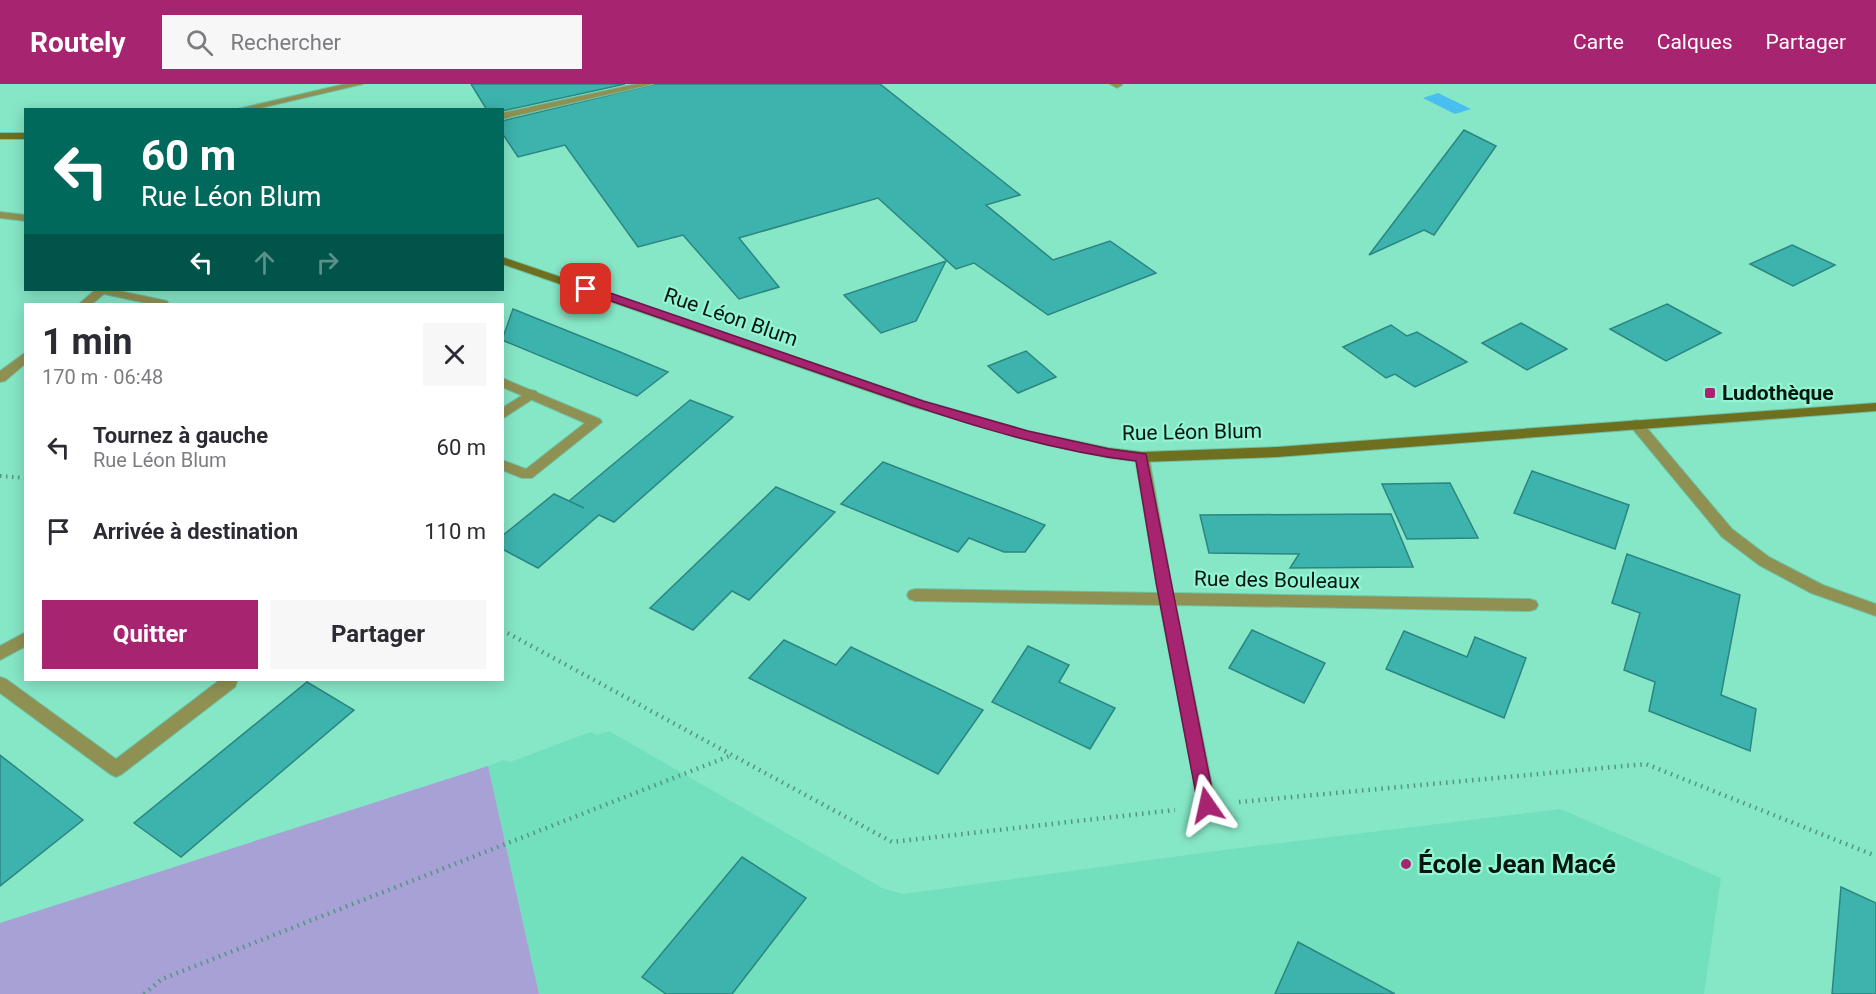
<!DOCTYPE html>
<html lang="fr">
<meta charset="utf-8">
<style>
:root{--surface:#fff;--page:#f7f7f7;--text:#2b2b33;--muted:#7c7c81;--accent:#a72470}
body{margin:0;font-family:Roboto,sans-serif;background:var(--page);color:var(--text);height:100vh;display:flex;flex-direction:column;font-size:22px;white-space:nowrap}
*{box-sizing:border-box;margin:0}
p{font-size:20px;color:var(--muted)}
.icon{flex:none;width:33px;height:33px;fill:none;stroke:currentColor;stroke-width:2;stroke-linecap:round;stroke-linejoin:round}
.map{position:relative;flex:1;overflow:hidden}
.side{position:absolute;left:24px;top:219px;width:480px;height:378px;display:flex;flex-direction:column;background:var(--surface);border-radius:0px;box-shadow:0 3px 15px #0003}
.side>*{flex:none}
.hud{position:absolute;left:24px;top:24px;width:480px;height:183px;border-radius:0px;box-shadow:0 3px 15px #0003;background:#00695c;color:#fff;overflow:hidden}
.pin{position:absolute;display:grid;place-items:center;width:51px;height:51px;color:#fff;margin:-26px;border-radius:12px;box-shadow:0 3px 9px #0006}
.me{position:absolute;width:66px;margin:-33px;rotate:349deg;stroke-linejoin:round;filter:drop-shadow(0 0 4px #0008)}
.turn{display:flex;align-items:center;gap:21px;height:126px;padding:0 18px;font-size:27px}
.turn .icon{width:78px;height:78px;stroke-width:2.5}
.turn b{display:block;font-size:42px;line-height:51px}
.lanes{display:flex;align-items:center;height:57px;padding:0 18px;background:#0003;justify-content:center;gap:30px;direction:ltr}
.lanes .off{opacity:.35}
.round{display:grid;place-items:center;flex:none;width:63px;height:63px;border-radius:0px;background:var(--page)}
.headline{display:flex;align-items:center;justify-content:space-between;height:102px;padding:0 18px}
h1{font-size:36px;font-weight:700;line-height:45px}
.primary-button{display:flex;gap:12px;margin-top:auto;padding:12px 18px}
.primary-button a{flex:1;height:69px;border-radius:0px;background:var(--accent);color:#fff;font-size:24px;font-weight:700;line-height:69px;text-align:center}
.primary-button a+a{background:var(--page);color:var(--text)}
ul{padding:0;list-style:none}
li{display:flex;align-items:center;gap:18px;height:84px;padding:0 18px}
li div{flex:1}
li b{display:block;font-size:22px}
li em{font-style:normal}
header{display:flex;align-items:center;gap:36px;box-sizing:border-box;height:84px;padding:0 30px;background:var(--accent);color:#fff}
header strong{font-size:28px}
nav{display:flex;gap:33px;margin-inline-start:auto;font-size:21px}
.search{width:420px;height:54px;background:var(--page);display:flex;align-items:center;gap:15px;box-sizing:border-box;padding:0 21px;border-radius:0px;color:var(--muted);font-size:22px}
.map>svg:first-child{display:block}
.built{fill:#72e0bc}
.green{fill:#a7a1d6}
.water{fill:#49bef0}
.building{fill:#3db3ad;stroke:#2c8580;stroke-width:1.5}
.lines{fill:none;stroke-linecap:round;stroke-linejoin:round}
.lane-casing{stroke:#6ec2a6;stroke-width:2}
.street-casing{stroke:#6ec2a6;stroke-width:2}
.secondary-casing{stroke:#6ec2a6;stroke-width:2}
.path-far1{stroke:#52967f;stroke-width:4;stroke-dasharray:1.5 4.5;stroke-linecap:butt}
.path{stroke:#52967f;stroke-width:4.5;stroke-dasharray:1.5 5;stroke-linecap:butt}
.lane{fill:#8f9153;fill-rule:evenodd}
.street{fill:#8f9153;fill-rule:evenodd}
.secondary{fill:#6f701f;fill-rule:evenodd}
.route{fill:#a72470;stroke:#6d1749;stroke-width:1.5}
.poi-dot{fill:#a72470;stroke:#93f5d4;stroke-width:2}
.labels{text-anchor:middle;stroke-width:4.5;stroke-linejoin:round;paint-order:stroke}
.street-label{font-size:21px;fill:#00170f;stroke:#93f5d4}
.poi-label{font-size:21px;font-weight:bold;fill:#00170f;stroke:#93f5d4;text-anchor:start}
.near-poi-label{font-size:26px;font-weight:bold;fill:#00170f;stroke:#93f5d4;text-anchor:start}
</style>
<header>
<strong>Routely</strong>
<div class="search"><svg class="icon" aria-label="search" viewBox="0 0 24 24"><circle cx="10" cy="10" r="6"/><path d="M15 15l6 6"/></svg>Rechercher</div>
<nav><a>Carte</a><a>Calques</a><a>Partager</a></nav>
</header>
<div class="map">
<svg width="1876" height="910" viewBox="0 0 1876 910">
<rect width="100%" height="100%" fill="#86e7c7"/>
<path class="built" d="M 609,647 L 884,805 L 904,810 L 1223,766 L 1560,725 L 1721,794 L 1704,910 L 539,910 L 488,682 L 504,676 L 510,678 L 590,648 L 597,651 Z"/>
<path class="green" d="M 488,682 L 539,910 L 0,910 L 0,839 Z"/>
<path class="water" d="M 1438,9 L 1471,25 L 1455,30 L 1423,14 Z"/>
<g class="building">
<path d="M 471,0 L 625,0 L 502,27 L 487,26 Z"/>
<path d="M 655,0 L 880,0 L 1020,111 L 986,121 L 1053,176 L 1110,157 L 1156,189 L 1048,231 L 974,179 L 956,185 L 878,114 L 739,154 L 779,203 L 739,215 L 683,151 L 638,163 L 565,61 L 518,73 L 502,49 L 502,37 Z"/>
<path d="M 1464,46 L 1496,62 L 1434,151 L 1424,146 L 1369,171 Z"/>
<path d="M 1792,161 L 1835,181 L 1793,202 L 1750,180 Z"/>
<path d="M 946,177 L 916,237 L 881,249 L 844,211 Z"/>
<path d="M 1667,220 L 1721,249 L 1666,277 L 1610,245 Z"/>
<path d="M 513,225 L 620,268 L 668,288 L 637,312 L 502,256 Z"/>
<path d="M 1521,239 L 1567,265 L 1527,286 L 1482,259 Z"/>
<path d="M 1391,241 L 1407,252 L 1417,248 L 1467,278 L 1415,303 L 1395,290 L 1386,294 L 1343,263 Z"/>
<path d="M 1026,267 L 1056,293 L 1018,309 L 988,282 Z"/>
<path d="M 690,316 L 733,333 L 614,438 L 599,431 L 538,484 L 502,465 L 502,452 L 554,410 L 584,424 L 569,417 Z"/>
<path d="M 883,378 L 1007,426 L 1045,441 L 1025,468 L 1004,468 L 969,454 L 958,468 L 841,420 Z"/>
<path d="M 1532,387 L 1629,421 L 1615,465 L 1514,429 Z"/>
<path d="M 1450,399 L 1478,454 L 1407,455 L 1382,400 Z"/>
<path d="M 776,403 L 835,428 L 749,516 L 732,507 L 693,546 L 650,524 Z"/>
<path d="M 1391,430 L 1413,483 L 1290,484 L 1299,470 L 1209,469 L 1200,431 Z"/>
<path d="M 1627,470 L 1740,511 L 1721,611 L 1756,625 L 1750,667 L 1649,627 L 1655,598 L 1624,586 L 1640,529 L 1612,519 Z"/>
<path d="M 1252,546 L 1325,579 L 1304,619 L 1229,584 Z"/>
<path d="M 1404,547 L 1467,573 L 1475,553 L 1526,574 L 1504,634 L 1386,585 Z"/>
<path d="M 784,556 L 836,581 L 851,563 L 983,626 L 938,690 L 749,594 Z"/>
<path d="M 1028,562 L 1069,581 L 1059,598 L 1115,624 L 1090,665 L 992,618 Z"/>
<path d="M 307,598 L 354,626 L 181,773 L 134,739 Z"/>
<path d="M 0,671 L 83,736 L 0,802 Z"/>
<path d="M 742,773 L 806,814 L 732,910 L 666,910 L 642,893 Z"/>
<path d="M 1841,803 L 1876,819 L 1876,910 L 1832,910 Z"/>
<path d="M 1298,858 L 1395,910 L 1275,910 Z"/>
</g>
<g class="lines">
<g class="lane-casing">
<path id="lane" d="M 531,306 L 536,307 L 538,310 L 536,313 L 502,335 L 502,324 Z"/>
</g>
<g class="street-casing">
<g id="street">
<path d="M 345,0 L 363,0 L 252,26 L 233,26 Z"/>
<path d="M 636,0 L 653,0 L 502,35 L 502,29 Z"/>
<path d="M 1110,0 L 1121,0 L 1122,1 L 1117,4 Z"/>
<path d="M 0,128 L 26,131 L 26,137 L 0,134 Z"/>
<path d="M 95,206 L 115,206 L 167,217 L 169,220 L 150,220 L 104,210 L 92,220 L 79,220 Z"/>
<path d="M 26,268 L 26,279 L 5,297 L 0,298 L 0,287 Z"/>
<path d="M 502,294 L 600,335 L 602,338 L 532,394 L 522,394 L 502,386 L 502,376 L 526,385 L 585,339 L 502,303 Z"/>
<path d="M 1636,336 L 1641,337 L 1732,445 L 1769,473 L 1823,501 L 1876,520 L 1876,532 L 1811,509 L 1759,481 L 1722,453 L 1631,343 L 1629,340 L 1631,337 Z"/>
<path d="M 1142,368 L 1149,373 L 1173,509 L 1530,515 L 1536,517 L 1538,521 L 1536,525 L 1530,527 L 1176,521 L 1216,721 L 1214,727 L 1207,729 L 1200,727 L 1160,521 L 915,517 L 909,515 L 907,511 L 909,507 L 915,505 L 1158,509 L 1135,373 Z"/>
<path d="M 26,548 L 26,562 L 0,576 L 0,562 Z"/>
<path d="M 0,593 L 6,595 L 116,675 L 217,598 L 217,596 L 236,596 L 237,598 L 235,603 L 122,690 L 116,693 L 110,690 L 0,609 Z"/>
</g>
</g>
<g class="secondary-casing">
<g id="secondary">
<rect x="0" y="49" width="26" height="6"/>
<path d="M 502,173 L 924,317 L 1027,347 L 1109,364 L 1142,368 L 1277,363 L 1876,319 L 1876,327 L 1277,373 L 1142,378 L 1109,374 L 1026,355 L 914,323 L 502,180 Z"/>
</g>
</g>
<path class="path-far1" d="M 0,392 L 26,394"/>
<g class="path">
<path d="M 502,546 L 892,758 L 1175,726"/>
<path d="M 1239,718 L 1646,680 L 1876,772"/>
<path d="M 144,910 L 162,895 L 732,671"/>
</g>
<use href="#lane" class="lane"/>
<use href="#street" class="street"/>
<use href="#secondary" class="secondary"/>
</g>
<path class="route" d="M 582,202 L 590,202 L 923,317 L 1028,347 L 1109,365 L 1146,370 L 1215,721 L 1213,726 L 1207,728 L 1201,726 L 1198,721 L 1156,498 L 1136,377 C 1036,365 939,331 845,298 C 758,268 670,237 582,207 Z"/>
<g class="poi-dot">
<rect x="1704" y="303" width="12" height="12" rx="3"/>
<circle cx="1406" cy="780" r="6"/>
</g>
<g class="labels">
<g class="street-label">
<text transform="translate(731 233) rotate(19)" y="7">Rue Léon Blum</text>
<text transform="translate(1192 348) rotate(-1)" y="7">Rue Léon Blum</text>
<text transform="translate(1277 496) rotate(1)" y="7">Rue des Bouleaux</text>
</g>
<g class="poi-label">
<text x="1722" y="316">Ludothèque</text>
</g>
<g class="near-poi-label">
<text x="1418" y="789">École Jean Macé</text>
</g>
</g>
</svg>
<div class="pin" style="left:586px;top:205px;background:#d93025"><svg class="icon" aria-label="arrive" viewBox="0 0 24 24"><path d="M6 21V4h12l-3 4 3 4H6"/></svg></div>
<svg class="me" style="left:1207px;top:721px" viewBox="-20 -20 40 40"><path d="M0-17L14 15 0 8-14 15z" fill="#a72470" stroke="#fff" stroke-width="4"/></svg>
<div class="hud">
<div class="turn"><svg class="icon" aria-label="left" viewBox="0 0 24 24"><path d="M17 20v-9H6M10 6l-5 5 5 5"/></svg><div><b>60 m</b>Rue Léon Blum</div></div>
<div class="lanes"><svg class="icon" aria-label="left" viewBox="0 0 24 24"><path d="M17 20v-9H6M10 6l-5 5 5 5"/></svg><svg class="icon off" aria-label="ahead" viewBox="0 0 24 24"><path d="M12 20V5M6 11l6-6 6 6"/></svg><svg class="icon off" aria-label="right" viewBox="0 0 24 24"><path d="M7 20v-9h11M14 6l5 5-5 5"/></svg></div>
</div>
<section class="side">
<div class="headline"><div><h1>1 min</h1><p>170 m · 06:48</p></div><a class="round"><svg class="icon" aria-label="close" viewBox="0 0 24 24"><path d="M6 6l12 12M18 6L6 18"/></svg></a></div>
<ul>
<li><svg class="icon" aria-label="left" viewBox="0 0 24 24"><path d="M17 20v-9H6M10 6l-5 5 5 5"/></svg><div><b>Tournez à gauche</b><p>Rue Léon Blum</p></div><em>60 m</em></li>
<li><svg class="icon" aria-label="arrive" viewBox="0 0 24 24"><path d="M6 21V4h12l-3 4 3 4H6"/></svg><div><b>Arrivée à destination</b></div><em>110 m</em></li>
</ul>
<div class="primary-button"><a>Quitter</a><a>Partager</a></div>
</section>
</div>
